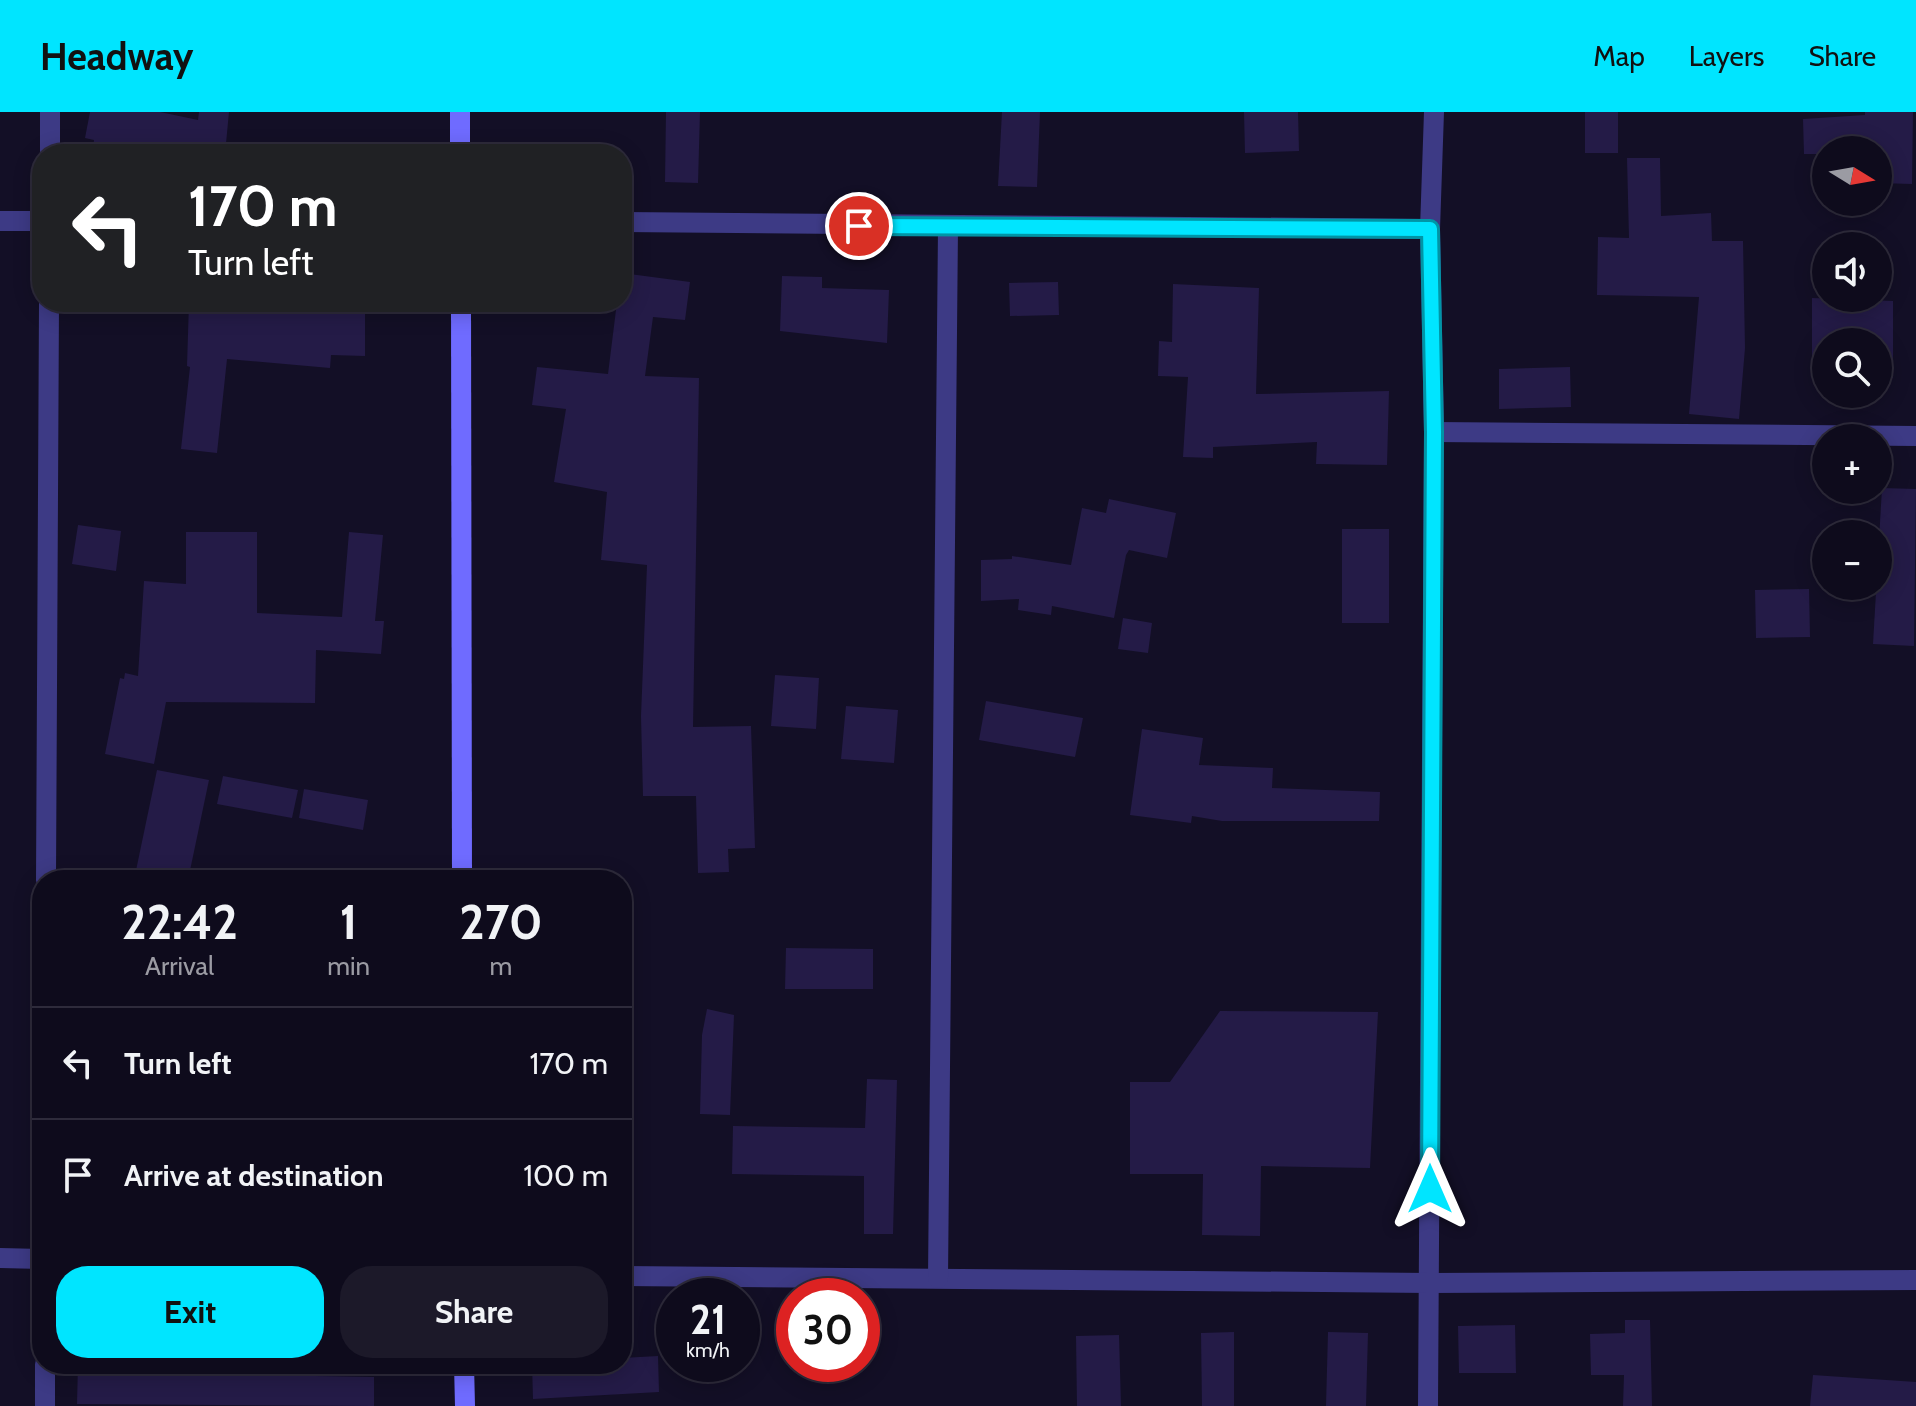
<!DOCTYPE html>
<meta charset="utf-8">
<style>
:root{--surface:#0e0b1c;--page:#1c1929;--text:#f1f3f6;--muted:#9b9ba3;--line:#2e2b3b;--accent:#00e5ff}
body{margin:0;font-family:Cabin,sans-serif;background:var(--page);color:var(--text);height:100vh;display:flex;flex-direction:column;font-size:30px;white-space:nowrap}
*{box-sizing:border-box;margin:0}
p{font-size:26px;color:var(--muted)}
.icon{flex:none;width:44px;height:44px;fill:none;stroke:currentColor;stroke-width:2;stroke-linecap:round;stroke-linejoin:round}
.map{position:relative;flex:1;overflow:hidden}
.side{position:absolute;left:32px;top:758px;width:600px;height:504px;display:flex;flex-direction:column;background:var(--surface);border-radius:32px;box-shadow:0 4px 20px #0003,0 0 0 2px var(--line)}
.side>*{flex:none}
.hud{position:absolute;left:32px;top:32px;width:600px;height:168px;border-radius:32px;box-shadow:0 4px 20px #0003,0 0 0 2px var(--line);background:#202124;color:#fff;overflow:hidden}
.needle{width:52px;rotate:101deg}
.fabs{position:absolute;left:1812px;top:24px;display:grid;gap:16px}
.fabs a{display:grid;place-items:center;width:80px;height:80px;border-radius:50%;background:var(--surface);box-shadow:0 4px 20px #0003,0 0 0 2px var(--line);font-size:40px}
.speed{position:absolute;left:656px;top:1166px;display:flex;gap:16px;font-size:40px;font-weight:700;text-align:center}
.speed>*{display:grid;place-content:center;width:104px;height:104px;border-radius:50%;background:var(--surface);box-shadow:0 4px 20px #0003,0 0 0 2px var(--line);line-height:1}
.speed small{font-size:20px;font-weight:400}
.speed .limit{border:12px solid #d22;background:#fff;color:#111}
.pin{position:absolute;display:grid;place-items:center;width:68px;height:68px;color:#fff;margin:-34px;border:4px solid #fff;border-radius:50%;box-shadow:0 2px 8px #0007}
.me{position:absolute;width:88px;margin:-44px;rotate:0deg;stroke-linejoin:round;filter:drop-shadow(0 0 6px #0008)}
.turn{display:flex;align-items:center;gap:28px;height:168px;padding:0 24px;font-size:36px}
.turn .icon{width:104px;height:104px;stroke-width:2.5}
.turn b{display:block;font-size:56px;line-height:68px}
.eta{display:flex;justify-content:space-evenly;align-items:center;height:136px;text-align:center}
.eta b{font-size:48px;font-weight:800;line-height:56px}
.action{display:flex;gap:16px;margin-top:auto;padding:16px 24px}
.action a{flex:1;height:92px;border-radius:32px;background:var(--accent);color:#111;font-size:32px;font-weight:800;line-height:92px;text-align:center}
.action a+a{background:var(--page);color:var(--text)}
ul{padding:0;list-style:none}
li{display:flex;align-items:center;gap:24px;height:112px;padding:0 24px;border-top:2px solid var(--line)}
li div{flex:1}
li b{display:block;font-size:30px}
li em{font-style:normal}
header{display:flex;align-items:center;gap:48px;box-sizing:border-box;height:112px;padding:0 40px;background:var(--accent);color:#111}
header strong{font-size:38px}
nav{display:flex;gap:44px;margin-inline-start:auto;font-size:28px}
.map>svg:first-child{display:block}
.building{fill:#241b47}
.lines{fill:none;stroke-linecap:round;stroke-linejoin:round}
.street{stroke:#3d3a85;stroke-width:20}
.secondary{stroke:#6f6bff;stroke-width:20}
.route-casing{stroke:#0095a6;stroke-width:20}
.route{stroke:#00e5ff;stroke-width:14}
</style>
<header>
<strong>Headway</strong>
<nav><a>Map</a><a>Layers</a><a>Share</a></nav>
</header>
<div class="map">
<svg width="1916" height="1294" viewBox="0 0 1916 1294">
<rect width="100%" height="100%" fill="#130f26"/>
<g class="building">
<path d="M 90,0 L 160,0 L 198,8 L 199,0 L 229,0 L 225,42 L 92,42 L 94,28 L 85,26 Z"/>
<path d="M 666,0 L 700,0 L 698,71 L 665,70 Z"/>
<path d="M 1002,0 L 1040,0 L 1037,75 L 998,74 Z"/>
<path d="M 1244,0 L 1298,0 L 1299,39 L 1245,41 Z"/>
<rect x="1585" y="0" width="33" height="41"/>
<path d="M 1865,0 L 1913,0 L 1912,72 L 1878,71 L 1878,38 L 1826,38 L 1826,42 L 1804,42 L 1803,7 L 1865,3 Z"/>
<path d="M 1627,46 L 1660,46 L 1661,104 L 1711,101 L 1712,129 L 1743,129 L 1745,236 L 1739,307 L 1689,302 L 1699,185 L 1597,183 L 1598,125 L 1629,126 Z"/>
<path d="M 622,161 L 690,170 L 685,208 L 653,205 L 645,264 L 699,266 L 693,615 L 751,614 L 755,736 L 728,737 L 729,760 L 698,761 L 696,684 L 643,684 L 641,604 L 647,453 L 601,448 L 607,380 L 554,370 L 566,297 L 532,293 L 537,255 L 608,262 L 617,190 L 622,190 Z"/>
<path d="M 782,164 L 822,165 L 822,176 L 889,178 L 887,231 L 780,219 Z"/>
<path d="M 1058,170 L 1059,203 L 1010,204 L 1009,171 Z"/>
<path d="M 1173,172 L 1259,176 L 1256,282 L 1389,279 L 1387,353 L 1316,352 L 1317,330 L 1213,335 L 1213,346 L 1183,345 L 1188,265 L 1158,264 L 1159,229 L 1172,230 Z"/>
<path d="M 1812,186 L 1893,189 L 1893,266 L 1878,266 L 1878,230 L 1826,230 L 1826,266 L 1812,266 Z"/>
<path d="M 189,190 L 365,190 L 365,244 L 331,243 L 330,256 L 227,247 L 217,341 L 181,337 L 190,255 L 187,254 Z"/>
<path d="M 1570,255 L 1571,295 L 1499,297 L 1499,257 Z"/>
<path d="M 1882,376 L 1916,377 L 1914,534 L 1873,532 Z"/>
<path d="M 1109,387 L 1176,401 L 1167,446 L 1129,438 L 1126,443 L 1114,506 L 1052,494 L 1051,503 L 1018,498 L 1019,487 L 981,489 L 981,448 L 1012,447 L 1012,444 L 1071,453 L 1082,396 L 1106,401 Z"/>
<path d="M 78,413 L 121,419 L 116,459 L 72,452 Z"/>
<rect x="1342" y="417" width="47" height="94"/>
<path d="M 186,420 L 257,420 L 257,501 L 342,505 L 349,420 L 383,423 L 375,509 L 384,509 L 381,542 L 316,538 L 315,591 L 166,590 L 154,652 L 105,642 L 120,566 L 124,567 L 125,561 L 138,564 L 144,469 L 186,472 Z"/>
<path d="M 1809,477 L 1810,525 L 1756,526 L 1755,478 Z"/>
<path d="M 1123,506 L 1152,511 L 1148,541 L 1118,537 Z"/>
<path d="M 775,563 L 819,566 L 816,617 L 771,614 Z"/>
<path d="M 986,589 L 1083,606 L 1075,645 L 979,628 Z"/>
<path d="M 846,594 L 898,598 L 894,651 L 841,647 Z"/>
<path d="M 1142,617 L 1203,626 L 1199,653 L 1273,656 L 1272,676 L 1380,680 L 1379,709 L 1222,709 L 1192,704 L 1191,711 L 1130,703 Z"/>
<path d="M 157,658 L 209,668 L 188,768 L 134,768 Z"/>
<path d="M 223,664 L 298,678 L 292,706 L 217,692 Z"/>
<path d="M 304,677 L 368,688 L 363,718 L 299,706 Z"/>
<path d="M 786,836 L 873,837 L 873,877 L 785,877 Z"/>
<path d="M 707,897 L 734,903 L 730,1003 L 700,1002 L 702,923 Z"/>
<path d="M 1220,899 L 1378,900 L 1370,1056 L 1261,1054 L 1260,1124 L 1202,1123 L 1203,1062 L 1130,1062 L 1130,970 L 1170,970 Z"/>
<path d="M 867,967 L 897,968 L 893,1122 L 864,1122 L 864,1064 L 732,1062 L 733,1014 L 865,1016 Z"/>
<path d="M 1625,1208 L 1650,1208 L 1652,1294 L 1623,1294 L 1624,1263 L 1591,1263 L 1590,1222 L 1625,1221 Z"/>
<path d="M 1515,1213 L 1516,1261 L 1459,1261 L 1458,1214 Z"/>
<path d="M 1234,1220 L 1234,1294 L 1202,1294 L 1201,1221 Z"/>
<path d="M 1328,1220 L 1368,1221 L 1366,1294 L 1326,1294 Z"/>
<path d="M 1119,1223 L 1121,1294 L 1077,1294 L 1076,1224 Z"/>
<path d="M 658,1244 L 659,1280 L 533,1287 L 532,1252 L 622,1252 L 622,1246 Z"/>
<path d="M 78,1252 L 257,1252 L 258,1263 L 374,1265 L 374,1294 L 77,1292 Z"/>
<path d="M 1813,1263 L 1916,1270 L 1916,1294 L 1810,1294 Z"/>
</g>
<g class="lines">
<g class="street">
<path d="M 50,42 L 50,0"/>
<path d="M 0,109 L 42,109"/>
<path d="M 622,110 L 1430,117 L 1434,320 L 1428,1294"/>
<path d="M 1430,117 L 1434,0"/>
<path d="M 1434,320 L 1916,324"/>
<path d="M 46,768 L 49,190"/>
<path d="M 0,1146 L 42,1147"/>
<path d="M 622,1164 L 1430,1171 L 1916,1168"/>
<path d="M 938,1166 L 948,115"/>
<path d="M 45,1294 L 45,1252"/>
</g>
<g class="secondary">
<path d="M 460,0 L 460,42"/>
<path d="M 461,190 L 462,768"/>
<path d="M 464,1252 L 465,1294"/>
</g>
</g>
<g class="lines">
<g class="route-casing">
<path id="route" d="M 859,114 L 1430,117 L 1434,320 L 1430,1077"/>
</g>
<use href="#route" class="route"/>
</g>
</svg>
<div class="fabs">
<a><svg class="needle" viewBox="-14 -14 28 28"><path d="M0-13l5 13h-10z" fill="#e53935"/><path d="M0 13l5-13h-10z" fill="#9b9ba3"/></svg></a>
<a><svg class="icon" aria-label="sound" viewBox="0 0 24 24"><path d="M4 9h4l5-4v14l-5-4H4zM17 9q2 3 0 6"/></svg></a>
<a><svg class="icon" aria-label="search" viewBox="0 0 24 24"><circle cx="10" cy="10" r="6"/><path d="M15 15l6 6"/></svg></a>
<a>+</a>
<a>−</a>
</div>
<div class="speed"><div>21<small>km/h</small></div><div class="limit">30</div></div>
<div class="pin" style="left:859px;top:114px;background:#d93025"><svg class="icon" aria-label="arrive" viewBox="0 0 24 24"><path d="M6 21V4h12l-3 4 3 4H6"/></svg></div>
<svg class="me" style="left:1430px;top:1077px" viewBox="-20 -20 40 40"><path d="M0-17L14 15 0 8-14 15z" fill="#00e5ff" stroke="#fff" stroke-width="4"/></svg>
<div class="hud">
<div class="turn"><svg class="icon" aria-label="left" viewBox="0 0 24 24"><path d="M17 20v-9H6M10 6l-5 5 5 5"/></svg><div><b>170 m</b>Turn left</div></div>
</div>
<section class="side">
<div class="eta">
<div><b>22:42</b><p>Arrival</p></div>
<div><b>1</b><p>min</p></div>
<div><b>270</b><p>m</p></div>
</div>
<ul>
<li><svg class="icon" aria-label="left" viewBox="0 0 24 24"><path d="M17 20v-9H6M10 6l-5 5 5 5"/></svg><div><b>Turn left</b></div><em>170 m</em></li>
<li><svg class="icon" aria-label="arrive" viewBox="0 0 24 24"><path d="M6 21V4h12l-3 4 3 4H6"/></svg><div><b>Arrive at destination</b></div><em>100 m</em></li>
</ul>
<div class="action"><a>Exit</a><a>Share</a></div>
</section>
</div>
